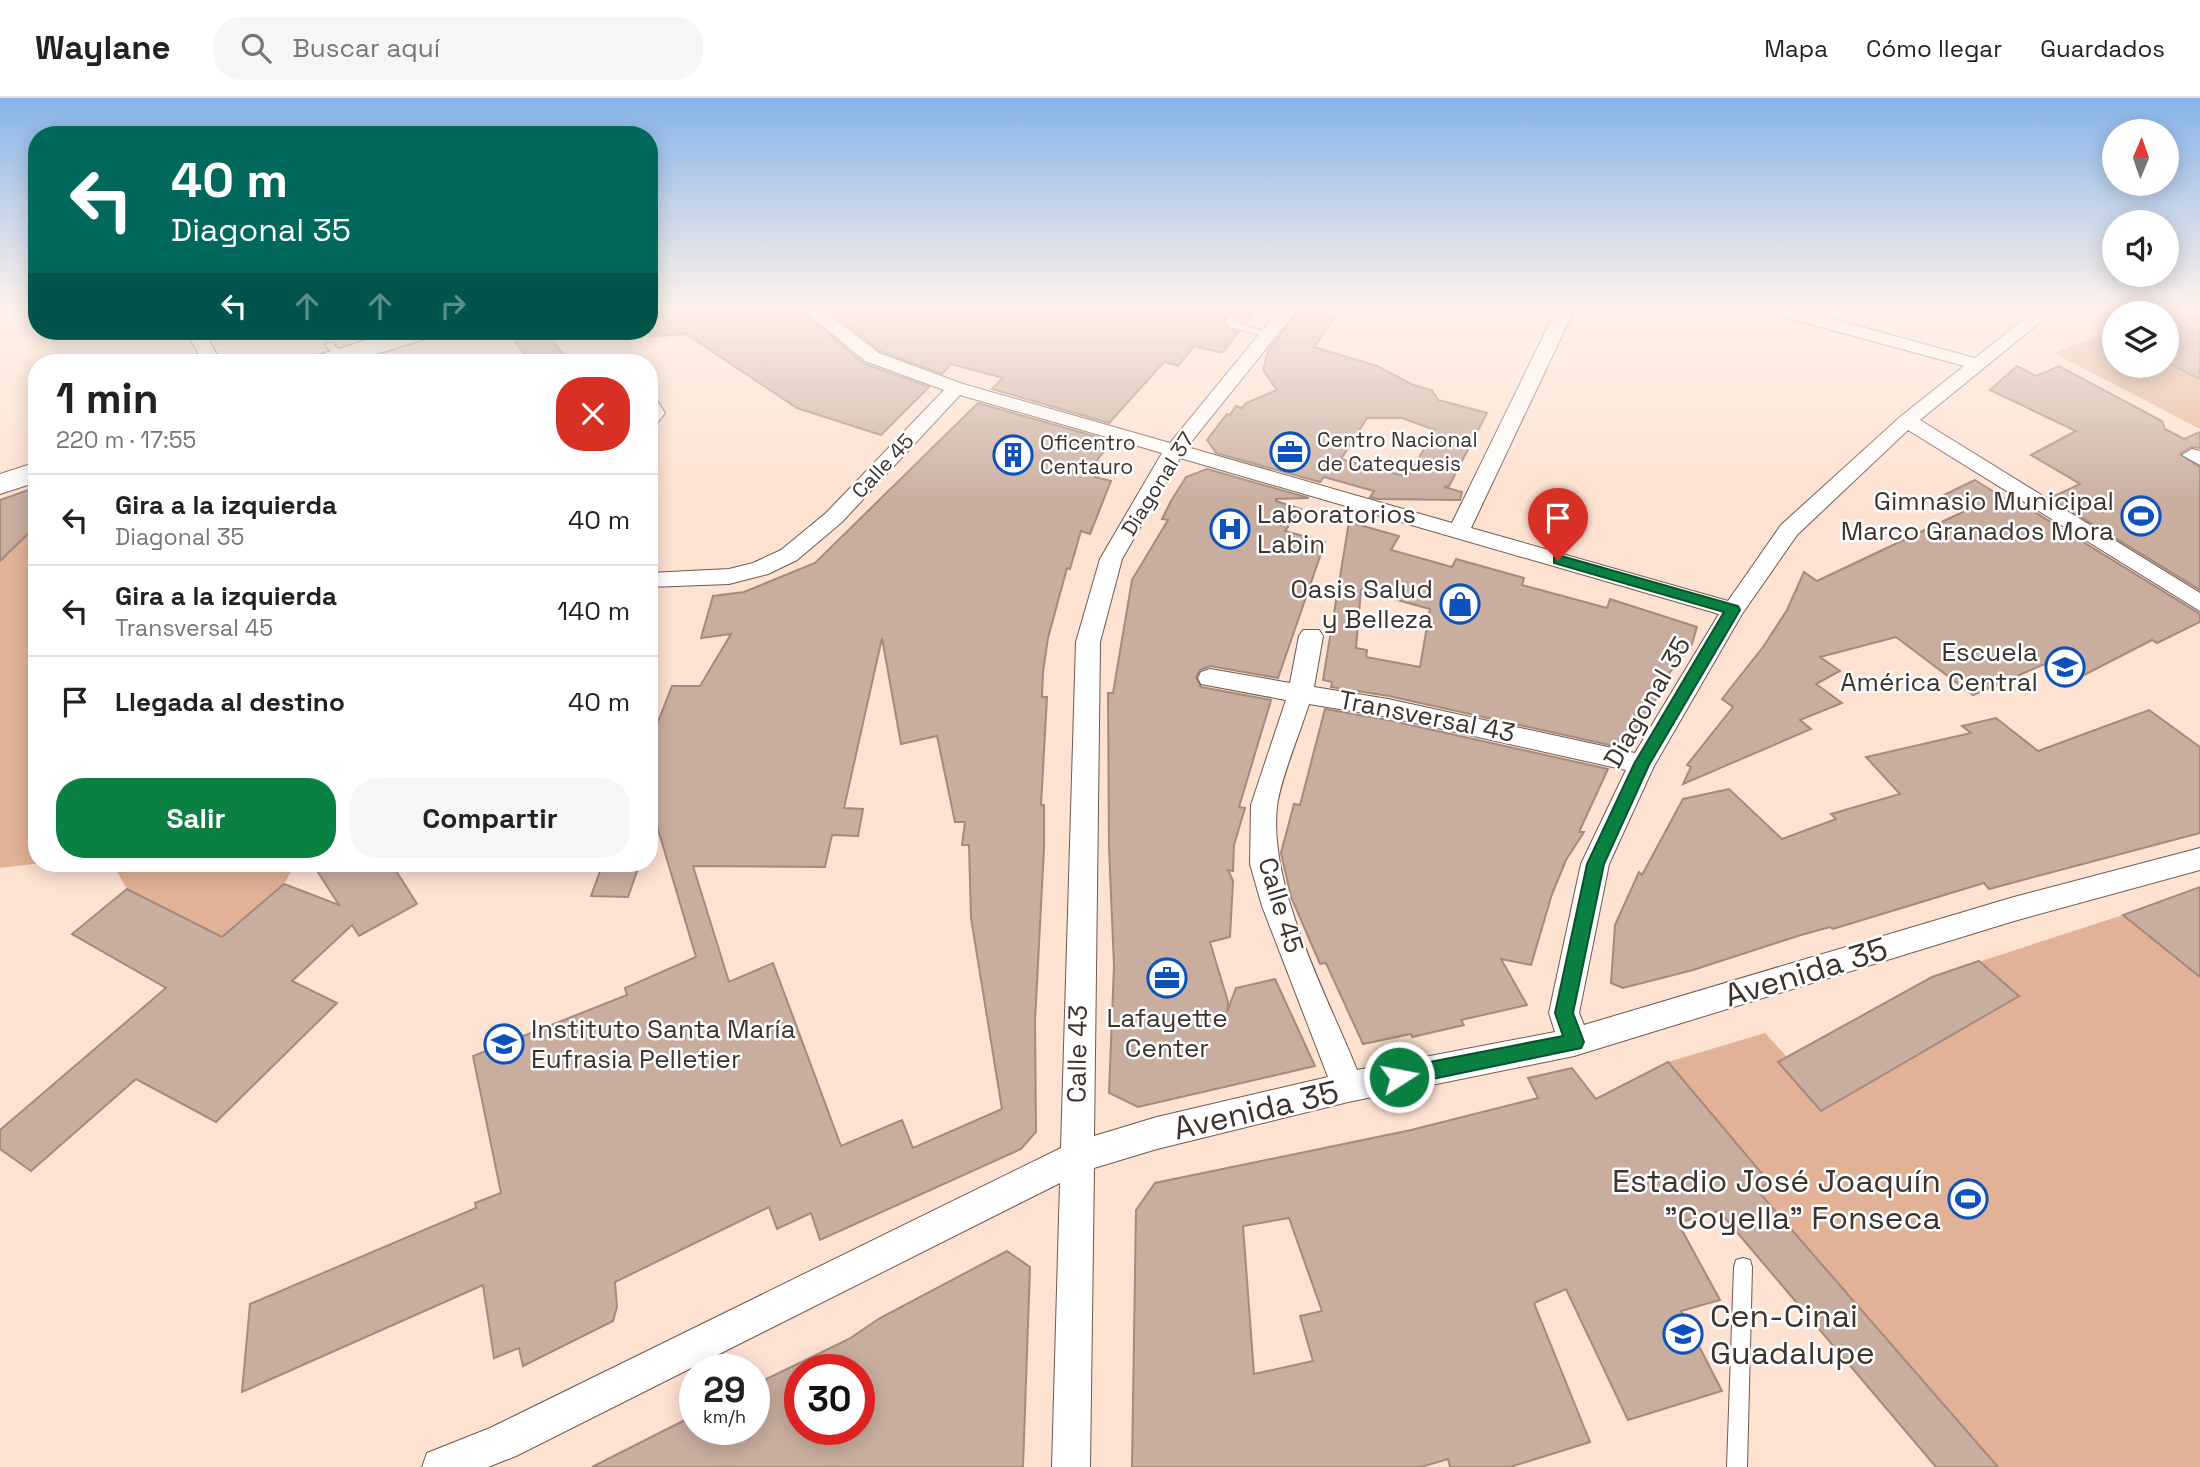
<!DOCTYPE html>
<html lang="es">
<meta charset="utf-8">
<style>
:root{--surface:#fff;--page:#f6f6f6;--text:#222;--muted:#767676;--line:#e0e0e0;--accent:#0b8043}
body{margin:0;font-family:"Space Grotesk",sans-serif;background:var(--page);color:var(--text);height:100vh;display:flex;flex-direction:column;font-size:26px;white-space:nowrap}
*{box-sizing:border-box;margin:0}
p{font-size:23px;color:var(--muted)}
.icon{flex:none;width:38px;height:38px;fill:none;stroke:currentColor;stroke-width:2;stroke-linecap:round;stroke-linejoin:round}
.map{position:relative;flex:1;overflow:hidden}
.sheet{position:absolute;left:28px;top:256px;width:630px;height:518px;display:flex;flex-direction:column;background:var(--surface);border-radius:28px;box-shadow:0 4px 18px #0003}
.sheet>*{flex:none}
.banner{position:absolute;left:28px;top:28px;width:630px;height:214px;border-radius:28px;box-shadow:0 4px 18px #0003;background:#00695c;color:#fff;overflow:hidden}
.needle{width:46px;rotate:2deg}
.fabs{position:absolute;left:2102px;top:21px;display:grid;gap:14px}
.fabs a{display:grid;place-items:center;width:77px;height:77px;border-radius:50%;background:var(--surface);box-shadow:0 4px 18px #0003;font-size:35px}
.speed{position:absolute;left:679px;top:1256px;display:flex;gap:14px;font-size:35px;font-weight:700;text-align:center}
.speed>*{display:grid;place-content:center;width:91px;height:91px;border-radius:50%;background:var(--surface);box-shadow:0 4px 18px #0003;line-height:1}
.speed small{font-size:18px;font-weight:400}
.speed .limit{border:10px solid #d22;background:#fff;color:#111}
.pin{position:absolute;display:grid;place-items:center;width:60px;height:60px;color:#fff;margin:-72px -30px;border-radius:50% 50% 50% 0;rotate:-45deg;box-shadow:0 0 7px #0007}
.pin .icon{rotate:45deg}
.me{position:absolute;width:77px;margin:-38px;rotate:79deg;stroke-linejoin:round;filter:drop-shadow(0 0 5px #0008)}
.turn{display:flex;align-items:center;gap:24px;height:147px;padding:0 28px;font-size:32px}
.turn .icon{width:91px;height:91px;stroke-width:2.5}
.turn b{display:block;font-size:49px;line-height:60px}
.lanes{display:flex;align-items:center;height:66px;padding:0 28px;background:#0003;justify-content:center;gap:35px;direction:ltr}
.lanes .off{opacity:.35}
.round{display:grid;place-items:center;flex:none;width:74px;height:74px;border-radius:28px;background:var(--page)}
.overview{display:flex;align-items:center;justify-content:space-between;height:119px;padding:0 28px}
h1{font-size:42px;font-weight:600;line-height:52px}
.action{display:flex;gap:14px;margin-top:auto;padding:14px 28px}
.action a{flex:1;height:80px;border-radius:28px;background:var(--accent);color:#fff;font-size:28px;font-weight:600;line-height:80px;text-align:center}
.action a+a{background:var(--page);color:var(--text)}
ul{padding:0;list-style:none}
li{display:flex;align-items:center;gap:21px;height:91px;padding:0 28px;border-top:2px solid var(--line)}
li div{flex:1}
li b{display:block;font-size:26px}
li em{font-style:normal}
header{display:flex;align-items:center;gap:42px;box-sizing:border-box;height:98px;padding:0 35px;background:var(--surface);border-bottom:2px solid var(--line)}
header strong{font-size:33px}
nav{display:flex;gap:38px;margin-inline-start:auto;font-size:24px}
.search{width:490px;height:63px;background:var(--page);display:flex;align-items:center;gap:18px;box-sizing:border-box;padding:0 24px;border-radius:28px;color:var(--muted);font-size:26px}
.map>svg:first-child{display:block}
.green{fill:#e2b297}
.building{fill:#c9aea0;stroke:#a48a7d;stroke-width:2;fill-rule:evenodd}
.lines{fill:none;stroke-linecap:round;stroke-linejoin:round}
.lane-casing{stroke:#71594c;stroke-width:2}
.street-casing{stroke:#71594c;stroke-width:2}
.secondary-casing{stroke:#71594c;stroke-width:2}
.lane{fill:#fff;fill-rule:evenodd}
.street{fill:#fff;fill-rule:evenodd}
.secondary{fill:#fff;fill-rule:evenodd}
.route{fill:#0b8043;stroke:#07532c;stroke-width:2}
.labels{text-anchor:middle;stroke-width:5;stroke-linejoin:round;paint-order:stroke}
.far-poi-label{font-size:21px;fill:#3d322c;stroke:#fff;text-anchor:start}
.far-street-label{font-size:21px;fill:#3d322c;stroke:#fff}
.poi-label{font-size:26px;fill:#3d322c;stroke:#fff;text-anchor:end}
.street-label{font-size:26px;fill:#3d322c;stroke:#fff}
.near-street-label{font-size:32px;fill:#3d322c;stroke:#fff}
.near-poi-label{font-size:32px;fill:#3d322c;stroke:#fff;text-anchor:end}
</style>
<header>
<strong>Waylane</strong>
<div class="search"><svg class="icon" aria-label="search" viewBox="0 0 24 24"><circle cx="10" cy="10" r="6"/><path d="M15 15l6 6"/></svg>Buscar aquí</div>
<nav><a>Mapa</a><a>Cómo llegar</a><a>Guardados</a></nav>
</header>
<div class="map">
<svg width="2200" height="1369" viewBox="0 0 2200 1369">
<rect width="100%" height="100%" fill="#fde1d1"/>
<g class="green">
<path d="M 2108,234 L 2114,237 L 2114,268 L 2166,268 L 2167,264 L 2200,281 L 2200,331 L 2054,255 Z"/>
<path d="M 37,409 L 37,765 L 43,765 L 0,770 L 0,416 Z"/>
<path d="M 112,765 L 296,765 L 284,786 L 222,839 L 127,791 Z"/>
<path d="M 2123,817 L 2200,879 L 2200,1369 L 1935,1369 L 1716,1109 L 1769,1084 L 1668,964 L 1765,935 L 1787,959 L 1932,879 Z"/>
</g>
<g class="building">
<path d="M 649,212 L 800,212 L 863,265 L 929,289 L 881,337 L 797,310 L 686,236 L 649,239 Z"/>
<path d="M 828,212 L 1256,212 L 1246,225 L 1231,216 L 1224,219 L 1227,230 L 1239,234 L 1222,255 L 1194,248 L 1178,268 L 1164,264 L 1109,325 L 992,291 L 1003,280 L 951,266 L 942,276 L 880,253 Z"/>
<path d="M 1299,212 L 1341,212 L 1314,249 L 1377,268 L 1413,287 L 1432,292 L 1438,302 L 1487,315 L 1449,388 L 1444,389 L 1462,394 L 1460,402 L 1378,401 L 1370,399 L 1374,393 L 1324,379 L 1320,384 L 1216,355 L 1207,342 L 1227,316 L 1230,317 L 1236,308 L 1242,310 L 1246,305 L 1277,292 L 1263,272 L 1268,253 ZM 1367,320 L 1402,320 L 1435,332 L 1408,379 L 1341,361 Z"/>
<path d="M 2166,212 L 2185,212 L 2200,219 L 2200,281 L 2166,264 Z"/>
<path d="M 507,233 L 545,233 L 563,256 L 531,264 Z"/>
<path d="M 2017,268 L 2036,278 L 2059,268 L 2162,323 L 2165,331 L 2184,341 L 2200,334 L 2200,350 L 2191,349 L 2180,356 L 2200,369 L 2200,492 L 2050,400 L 2080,386 L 2031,357 L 2076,333 L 1990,292 Z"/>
<path d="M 978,305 L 1097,339 L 1092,344 L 1108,348 L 1095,365 L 1104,368 L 1095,379 L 1111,383 L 1090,436 L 1081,433 L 1070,471 L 1067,470 L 1048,540 L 1043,574 L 1042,599 L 1047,599 L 1041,707 L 1044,707 L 1044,750 L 1035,923 L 1036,1034 L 1021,1051 L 820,1142 L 811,1115 L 777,1131 L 769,1109 L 615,1184 L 617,1209 L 613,1223 L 523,1268 L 519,1250 L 494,1260 L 483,1187 L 242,1294 L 250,1206 L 476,1110 L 475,1105 L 501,1095 L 473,958 L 627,897 L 625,890 L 696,859 L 649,701 L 649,647 L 672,588 L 700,588 L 731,536 L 701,540 L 713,498 L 744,494 L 815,465 ZM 882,540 L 901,646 L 937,638 L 955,724 L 965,724 L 962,747 L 969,747 L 971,820 L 1002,1011 L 913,1050 L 902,1022 L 841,1048 L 773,865 L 729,884 L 693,768 L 825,769 L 832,737 L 858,738 L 863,711 L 844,710 Z"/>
<path d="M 1207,371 L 1309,400 L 1276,401 L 1276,403 L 1301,411 L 1285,433 L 1325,444 L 1278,580 L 1210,568 L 1200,572 L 1196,579 L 1201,589 L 1271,602 L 1239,709 L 1245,710 L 1234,747 L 1233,773 L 1228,772 L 1233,783 L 1230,839 L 1210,844 L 1228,904 L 1227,914 L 1236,890 L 1275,881 L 1315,968 L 1138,1009 L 1109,995 L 1114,868 L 1109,749 L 1108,595 L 1113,595 L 1132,482 L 1168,422 L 1162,421 L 1171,403 L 1186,379 Z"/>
<path d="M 1975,382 L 2023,412 L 2028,410 L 2200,516 L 2200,524 L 2157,545 L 2152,542 L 2084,577 L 2061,559 L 1973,597 L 1896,539 L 1820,559 L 1840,573 L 1816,586 L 1842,605 L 1800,622 L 1811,631 L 1683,686 L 1691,669 L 1687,667 L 1733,609 L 1722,601 L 1763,549 L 1787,512 L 1804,474 L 1817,483 L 1967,412 L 1944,397 Z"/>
<path d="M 37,389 L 37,427 L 0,463 L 0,402 Z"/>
<path d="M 1349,424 L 1399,438 L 1391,452 L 1452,469 L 1456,461 L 1524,480 L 1522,487 L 1607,510 L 1610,501 L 1697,529 L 1692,546 L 1657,591 L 1662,592 L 1635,632 L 1634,644 L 1623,650 L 1389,598 L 1331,589 L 1332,584 L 1323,582 ZM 1361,492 L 1430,511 L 1420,569 L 1366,559 L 1367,552 L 1356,550 Z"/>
<path d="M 1325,611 L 1388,622 L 1608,671 L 1579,734 L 1584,734 L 1566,762 L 1552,796 L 1531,867 L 1501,861 L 1527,907 L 1461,922 L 1464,927 L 1412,939 L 1411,936 L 1363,946 L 1326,865 L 1320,866 L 1291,799 L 1281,755 L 1294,706 L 1300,707 Z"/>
<path d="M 2149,612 L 2200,649 L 2200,735 L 1989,791 L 1984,785 L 1833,831 L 1830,829 L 1801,837 L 1693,872 L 1623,890 L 1611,885 L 1615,827 L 1639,774 L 1642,777 L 1683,701 L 1729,691 L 1782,741 L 1836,721 L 1831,716 L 1900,696 L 1866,659 L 1971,635 L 1962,628 L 1996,620 L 2038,653 Z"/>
<path d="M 312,765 L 391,765 L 417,806 L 359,838 L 352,827 L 292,883 L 337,905 L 216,1024 L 136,981 L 31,1073 L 0,1051 L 0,1032 L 166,890 L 72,836 L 127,791 L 222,839 L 284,786 L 339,807 Z"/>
<path d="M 603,765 L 640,765 L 628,799 L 591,798 Z"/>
<path d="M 2200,789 L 2200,879 L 2123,817 Z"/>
<path d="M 1979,863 L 2019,898 L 1821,1013 L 1778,964 L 1932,879 Z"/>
<path d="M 1668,964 L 1769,1084 L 1757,1092 L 1998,1369 L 1936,1369 L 1719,1113 L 1678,1125 L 1720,1202 L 1681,1213 L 1722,1293 L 1628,1322 L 1566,1191 L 1534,1205 L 1590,1344 L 1510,1369 L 1450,1369 L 1448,1361 L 1421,1369 L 1132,1369 L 1136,1112 L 1155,1085 L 1411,1032 L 1538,1000 L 1528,980 L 1572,970 L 1596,1001 ZM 1289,1120 L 1322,1213 L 1300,1218 L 1313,1263 L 1254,1276 L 1243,1128 Z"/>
<path d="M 1007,1153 L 1030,1169 L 1023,1369 L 592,1369 L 695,1317 L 695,1332 L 754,1332 L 754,1287 L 849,1241 L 880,1220 ZM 800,1272 L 859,1272 L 859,1332 L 800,1332 Z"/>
</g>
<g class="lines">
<g class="lane-casing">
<g id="lane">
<path d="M 1230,218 L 1233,219 L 1236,225 L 1274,236 L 1269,239 L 1229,229 L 1225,221 Z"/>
<path d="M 327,245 L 333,245 L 345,259 L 343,261 L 337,261 L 325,247 Z"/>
<path d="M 1743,1160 L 1750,1162 L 1752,1169 L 1747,1369 L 1727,1369 L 1734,1169 L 1736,1162 Z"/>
</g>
</g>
<g class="street-casing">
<g id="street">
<path d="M 803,212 L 823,212 L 879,255 L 963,286 L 1170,345 L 1279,212 L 1297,212 L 1187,349 L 1452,425 L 1556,212 L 1574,212 L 1471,430 L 1728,503 L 1781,427 L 1900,319 L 1964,268 L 1773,216 L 1770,212 L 1800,212 L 1975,260 L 2035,212 L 2055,212 L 1920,322 L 2200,495 L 2200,513 L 1908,332 L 1797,437 L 1742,516 L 1654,668 L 1609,766 L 1579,915 L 1584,927 L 2014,799 L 2200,750 L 2200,772 L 2014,823 L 1574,958 L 1348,1004 L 1157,1051 L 1094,1070 L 1090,1369 L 1052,1369 L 1060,1085 L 516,1358 L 488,1369 L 422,1369 L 427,1355 L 490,1330 L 1061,1050 L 1076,544 L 1100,461 L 1162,355 L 960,297 L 842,424 L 797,462 L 768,476 L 729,486 L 649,489 L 649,475 L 729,471 L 753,465 L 781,452 L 826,415 L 944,292 L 865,263 ZM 1180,360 L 1719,516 L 1635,655 L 1388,601 L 1314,589 L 1323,538 L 1319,532 L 1303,532 L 1299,538 L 1290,585 L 1210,571 L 1201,574 L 1198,580 L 1201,586 L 1286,602 L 1251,707 L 1250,766 L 1262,808 L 1328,979 L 1157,1019 L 1094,1038 L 1100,544 L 1122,461 ZM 1309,606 L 1388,619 L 1626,672 L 1581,766 L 1549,915 L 1555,934 L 1357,972 C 1327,897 1268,789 1277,708 C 1281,679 1300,635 1309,606 Z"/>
<path d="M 186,233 L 204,233 L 221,264 L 203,264 Z"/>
<path d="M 649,299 L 656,301 L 665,315 L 656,327 L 649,329 Z"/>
<path d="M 2192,351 L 2200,353 L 2200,367 L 2182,357 Z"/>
</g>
</g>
<g class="secondary-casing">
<g id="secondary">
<path d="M 396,233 L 435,233 L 431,239 L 352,264 L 311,264 L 315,258 Z"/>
<path d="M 37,364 L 37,384 L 0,396 L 0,376 Z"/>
</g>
</g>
<use href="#lane" class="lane"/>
<use href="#street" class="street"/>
<use href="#secondary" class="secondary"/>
</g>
<linearGradient id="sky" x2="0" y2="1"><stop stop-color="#86b4e9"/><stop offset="0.52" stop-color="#fef2ea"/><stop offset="1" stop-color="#fef2ea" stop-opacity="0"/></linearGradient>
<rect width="2200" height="404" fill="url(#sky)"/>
<path class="route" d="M 1558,457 L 1738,508 L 1740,512 L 1649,667 L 1604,766 L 1573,915 L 1584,944 L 1581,950 L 1399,988 L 1392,985 L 1389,979 L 1392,973 L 1399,970 L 1563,938 L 1555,915 L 1587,766 L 1634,666 L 1724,514 L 1554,465 L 1554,459 Z"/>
<defs>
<g id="office-ring" transform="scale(2.0125)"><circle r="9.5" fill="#fff" stroke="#0c51bc" stroke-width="1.5"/><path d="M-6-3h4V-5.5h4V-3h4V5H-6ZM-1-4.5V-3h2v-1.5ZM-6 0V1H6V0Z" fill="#0c51bc"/></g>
<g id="building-ring" transform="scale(2.0125)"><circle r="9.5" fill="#fff" stroke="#0c51bc" stroke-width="1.5"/><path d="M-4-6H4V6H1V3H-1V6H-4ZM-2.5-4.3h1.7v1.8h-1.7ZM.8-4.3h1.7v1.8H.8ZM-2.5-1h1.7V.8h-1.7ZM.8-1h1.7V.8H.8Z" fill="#0c51bc"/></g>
<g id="stadium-ring" transform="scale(2.0125)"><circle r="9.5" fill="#fff" stroke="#0c51bc" stroke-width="1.5"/><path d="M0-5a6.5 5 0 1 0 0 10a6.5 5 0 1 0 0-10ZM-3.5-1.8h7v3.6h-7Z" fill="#0c51bc"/></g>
<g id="hospital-ring" transform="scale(2.0125)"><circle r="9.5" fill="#fff" stroke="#0c51bc" stroke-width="1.5"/><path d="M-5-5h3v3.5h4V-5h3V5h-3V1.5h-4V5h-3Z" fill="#0c51bc"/></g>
<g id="shop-ring" transform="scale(2.0125)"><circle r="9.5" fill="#fff" stroke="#0c51bc" stroke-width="1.5"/><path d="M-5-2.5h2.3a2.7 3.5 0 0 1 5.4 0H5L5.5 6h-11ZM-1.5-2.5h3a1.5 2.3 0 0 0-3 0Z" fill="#0c51bc"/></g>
<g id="school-ring" transform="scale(2.0125)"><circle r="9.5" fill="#fff" stroke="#0c51bc" stroke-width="1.5"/><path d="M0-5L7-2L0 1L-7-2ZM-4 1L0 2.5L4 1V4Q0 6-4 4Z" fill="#0c51bc"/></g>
<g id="university-ring" transform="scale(2.0125)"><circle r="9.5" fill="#fff" stroke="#0c51bc" stroke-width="1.5"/><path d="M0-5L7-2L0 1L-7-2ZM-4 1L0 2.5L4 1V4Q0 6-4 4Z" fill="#0c51bc"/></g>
</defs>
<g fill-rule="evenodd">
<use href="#office-ring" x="1290" y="354"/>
<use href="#building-ring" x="1013" y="357"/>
<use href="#stadium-ring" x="2141" y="418"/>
<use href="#hospital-ring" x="1230" y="431"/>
<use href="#shop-ring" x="1460" y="506"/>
<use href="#school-ring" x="2065" y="569"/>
<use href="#office-ring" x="1167" y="880"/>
<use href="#university-ring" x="504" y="946"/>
<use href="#stadium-ring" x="1968" y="1101"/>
<use href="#school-ring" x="1683" y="1236"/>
</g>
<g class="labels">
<g class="far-poi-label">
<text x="1317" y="349">Centro Nacional<tspan x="1317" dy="24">de Catequesis</tspan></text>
<text x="1040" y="352">Oficentro<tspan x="1040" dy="24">Centauro</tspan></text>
</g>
<g class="far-street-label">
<text transform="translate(883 368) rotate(-47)" y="7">Calle 45</text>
<text transform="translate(1158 386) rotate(-58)" y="7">Diagonal 37</text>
</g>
<g class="poi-label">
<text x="2114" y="412">Gimnasio Municipal<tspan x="2114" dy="30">Marco Granados Mora</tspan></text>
<text x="1257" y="425" text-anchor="start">Laboratorios<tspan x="1257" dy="30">Labin</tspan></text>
<text x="1433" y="500">Oasis Salud<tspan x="1433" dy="30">y Belleza</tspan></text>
<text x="2038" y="563">Escuela<tspan x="2038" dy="30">América Central</tspan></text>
<text x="1167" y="929" text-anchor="middle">Lafayette<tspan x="1167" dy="30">Center</tspan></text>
<text x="531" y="940" text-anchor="start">Instituto Santa María<tspan x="531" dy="30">Eufrasia Pelletier</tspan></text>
</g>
<g class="street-label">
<text transform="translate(1647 604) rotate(-60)" y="9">Diagonal 35</text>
<text transform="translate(1427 618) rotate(11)" y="9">Transversal 43</text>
<text transform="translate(1281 807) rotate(73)" y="9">Calle 45</text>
<text transform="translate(1077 956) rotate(-89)" y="9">Calle 43</text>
</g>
<g class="near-street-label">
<text transform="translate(1806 874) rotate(-17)" y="11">Avenida 35</text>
<text transform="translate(1256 1012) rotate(-13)" y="11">Avenida 35</text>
</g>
<g class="near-poi-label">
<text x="1941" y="1094">Estadio José Joaquín<tspan x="1941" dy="37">"Coyella" Fonseca</tspan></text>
<text x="1710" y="1229" text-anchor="start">Cen-Cinai<tspan x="1710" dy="37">Guadalupe</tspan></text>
</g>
</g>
</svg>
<div class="fabs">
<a><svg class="needle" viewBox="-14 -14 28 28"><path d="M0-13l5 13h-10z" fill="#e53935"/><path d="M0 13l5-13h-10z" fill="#767676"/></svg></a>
<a><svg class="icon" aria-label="sound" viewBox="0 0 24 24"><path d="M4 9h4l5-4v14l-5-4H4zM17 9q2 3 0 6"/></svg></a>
<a><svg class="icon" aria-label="layers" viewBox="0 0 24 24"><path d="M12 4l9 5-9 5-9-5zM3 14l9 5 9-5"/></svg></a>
</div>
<div class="speed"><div>29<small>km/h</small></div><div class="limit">30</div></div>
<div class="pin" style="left:1558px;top:462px;background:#d93025"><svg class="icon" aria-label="arrive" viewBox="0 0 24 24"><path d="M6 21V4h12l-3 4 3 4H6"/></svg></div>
<svg class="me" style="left:1399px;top:979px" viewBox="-20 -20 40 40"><circle r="17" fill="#0b8043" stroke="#fff" stroke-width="3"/><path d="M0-11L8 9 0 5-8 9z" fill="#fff"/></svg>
<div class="banner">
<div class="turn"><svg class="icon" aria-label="left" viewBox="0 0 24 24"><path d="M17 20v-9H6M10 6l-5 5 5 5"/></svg><div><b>40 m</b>Diagonal 35</div></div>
<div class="lanes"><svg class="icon" aria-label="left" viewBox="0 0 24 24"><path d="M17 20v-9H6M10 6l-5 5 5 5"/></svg><svg class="icon off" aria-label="ahead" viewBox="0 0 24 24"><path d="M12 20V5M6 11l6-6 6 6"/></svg><svg class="icon off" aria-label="ahead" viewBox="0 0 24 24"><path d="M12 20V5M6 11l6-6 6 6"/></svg><svg class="icon off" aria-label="right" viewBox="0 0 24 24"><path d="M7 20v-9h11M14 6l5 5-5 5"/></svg></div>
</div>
<section class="sheet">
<div class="overview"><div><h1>1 min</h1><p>220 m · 17:55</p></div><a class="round" style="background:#d93025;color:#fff"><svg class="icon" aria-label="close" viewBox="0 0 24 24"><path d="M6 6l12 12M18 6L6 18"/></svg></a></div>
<ul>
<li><svg class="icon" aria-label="left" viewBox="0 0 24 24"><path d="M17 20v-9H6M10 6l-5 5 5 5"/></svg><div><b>Gira a la izquierda</b><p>Diagonal 35</p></div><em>40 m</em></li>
<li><svg class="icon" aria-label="left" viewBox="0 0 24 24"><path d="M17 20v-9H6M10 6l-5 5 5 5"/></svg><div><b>Gira a la izquierda</b><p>Transversal 45</p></div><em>140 m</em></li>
<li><svg class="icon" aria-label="arrive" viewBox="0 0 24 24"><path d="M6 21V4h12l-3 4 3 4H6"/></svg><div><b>Llegada al destino</b></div><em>40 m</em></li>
</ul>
<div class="action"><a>Salir</a><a>Compartir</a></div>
</section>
</div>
